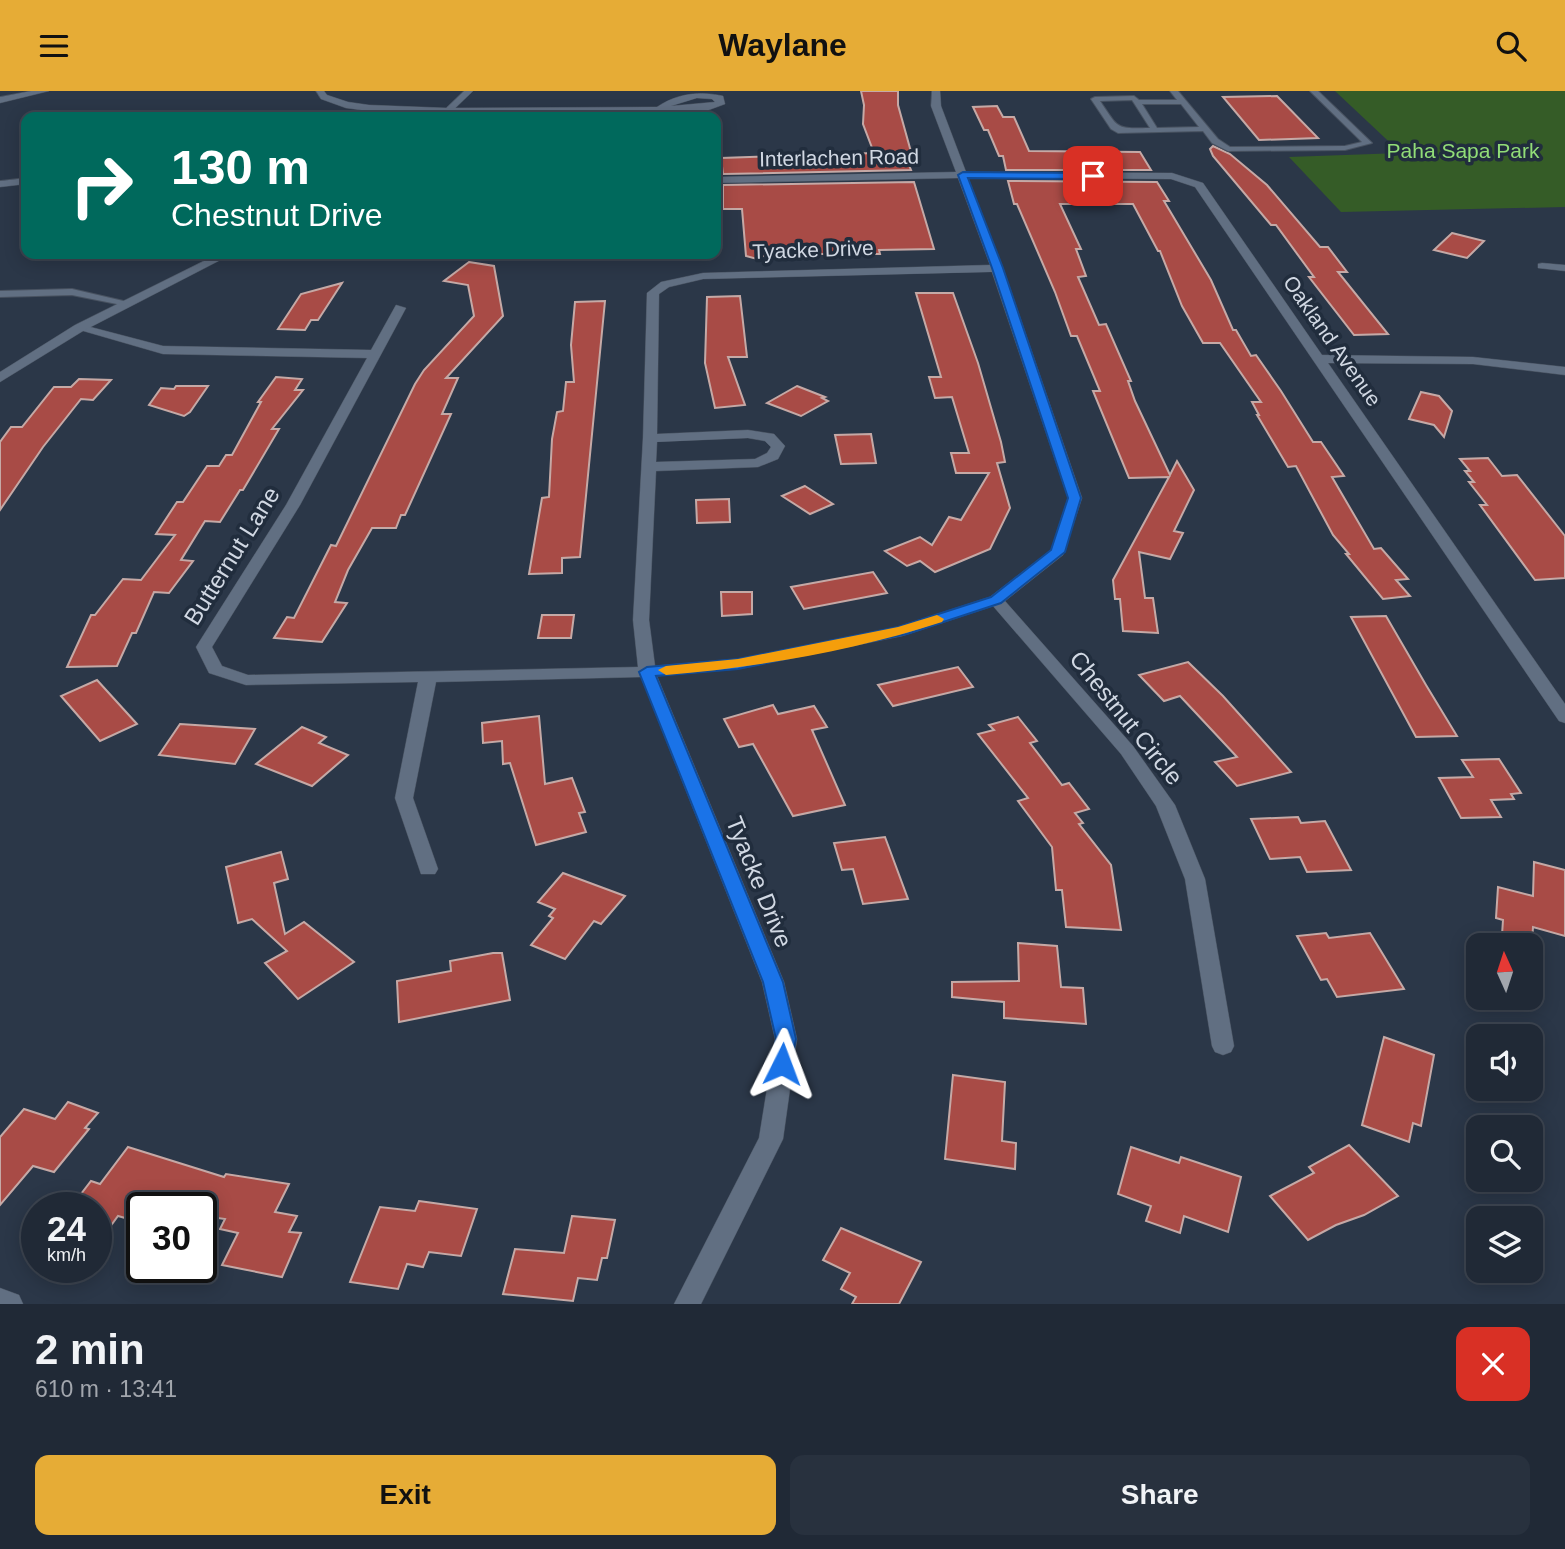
<!DOCTYPE html>
<meta charset="utf-8">
<style>
:root{--surface:#202936;--page:#28313e;--text:#f1f3f6;--muted:#a2a6ad;--line:#3d4551;--accent:#e6ac36}
body{margin:0;font-family:Helvetica,sans-serif;background:var(--page);color:var(--text);height:100vh;display:flex;flex-direction:column;font-size:26px;white-space:nowrap}
*{box-sizing:border-box;margin:0}
p{font-size:23px;color:var(--muted)}
.icon{flex:none;width:38px;height:38px;fill:none;stroke:currentColor;stroke-width:2;stroke-linecap:round;stroke-linejoin:round}
.map{position:relative;height:1213px;overflow:hidden}
.side{display:flex;flex-direction:column;background:var(--surface);flex:1}
.side>*{flex:none}
.banner{position:absolute;left:21px;top:21px;width:700px;height:147px;border-radius:14px;box-shadow:0 4px 18px #0003,0 0 0 2px var(--line);background:#00695c;color:#fff;overflow:hidden}
.needle{width:46px;rotate:357deg}
.controls{position:absolute;left:1466px;top:842px;display:grid;gap:14px}
.controls a{display:grid;place-items:center;width:77px;height:77px;border-radius:14px;background:var(--surface);box-shadow:0 4px 18px #0003,0 0 0 2px var(--line);font-size:35px}
.speed{position:absolute;left:21px;top:1101px;display:flex;gap:14px;font-size:35px;font-weight:700;text-align:center}
.speed>*{display:grid;place-content:center;width:91px;height:91px;border-radius:50%;background:var(--surface);box-shadow:0 4px 18px #0003,0 0 0 2px var(--line);line-height:1}
.speed small{font-size:18px;font-weight:400}
.speed .limit{border:4px solid #111;border-radius:10px;background:#fff;color:#111}
.pin{position:absolute;display:grid;place-items:center;width:60px;height:60px;color:#fff;margin:-30px;border-radius:14px;box-shadow:0 4px 10px #0006}
.me{position:absolute;width:77px;margin:-38px;rotate:3deg;stroke-linejoin:round;filter:drop-shadow(0 0 5px #0008)}
.turn{display:flex;align-items:center;gap:24px;height:147px;padding:0 35px;font-size:32px}
.turn .icon{width:91px;height:91px;stroke-width:2.5}
.turn b{display:block;font-size:49px;line-height:60px}
.round{display:grid;place-items:center;flex:none;width:74px;height:74px;border-radius:14px;background:var(--page)}
.head{display:flex;align-items:center;justify-content:space-between;height:119px;padding:0 35px}
h1{font-size:42px;font-weight:700;line-height:52px}
.cta{display:flex;gap:14px;margin-top:auto;padding:14px 35px}
.cta a{flex:1;height:80px;border-radius:14px;background:var(--accent);color:#111;font-size:28px;font-weight:700;line-height:80px;text-align:center}
.cta a+a{background:var(--page);color:var(--text)}
header{display:flex;justify-content:space-between;align-items:center;height:91px;padding:0 35px;background:var(--accent);color:#111;font-size:32px;font-weight:700}
.map>svg:first-child{display:block}
.green{fill:#355c27}
.building{fill:#a84b46;stroke:#c5a9a6;stroke-width:2}
.lines{fill:none;stroke-linecap:round;stroke-linejoin:round}
.lane-casing{stroke:#485260;stroke-width:2}
.street-casing{stroke:#485260;stroke-width:1}
.secondary-casing{stroke:#485260;stroke-width:1}
.lane{fill:#616f82;fill-rule:evenodd}
.street{fill:#616f82;fill-rule:evenodd}
.secondary{fill:#616f82;fill-rule:evenodd}
.route{fill:#1a73e8;stroke:#114b97;stroke-width:2}
.slow{fill:#f59e0b}
.labels{text-anchor:middle;stroke-width:7;stroke-linejoin:round;paint-order:stroke}
.far-park-label{font-size:21px;fill:#91dc77;stroke:#212d3d}
.far-street-label{font-size:21px;fill:#d1d8e3;stroke:#212d3d}
.street-label{font-size:24px;fill:#d1d8e3;stroke:#212d3d}
</style>
<header><svg class="icon" aria-label="menu" viewBox="0 0 24 24"><path d="M4 6h16M4 12h16M4 18h16"/></svg>Waylane<svg class="icon" aria-label="search" viewBox="0 0 24 24"><circle cx="10" cy="10" r="6"/><path d="M15 15l6 6"/></svg></header>
<div class="map">
<svg width="1565" height="1213" viewBox="0 0 1565 1213">
<rect width="100%" height="100%" fill="#2b3748"/>
<path class="green" d="M 1335,0 L 1565,0 L 1565,116 L 1341,121 L 1289,66 L 1401,62 Z"/>
<g class="building">
<path d="M 861,0 L 898,0 L 898,14 L 913,68 L 907,69 L 911,79 L 723,83 L 721,67 L 874,62 L 863,33 L 864,14 Z"/>
<path d="M 1277,5 L 1318,47 L 1259,49 L 1223,6 Z"/>
<path d="M 997,15 L 1003,26 L 1014,26 L 1029,60 L 1140,61 L 1151,79 L 1006,79 L 1003,65 L 999,65 L 988,39 L 984,39 L 973,16 Z"/>
<path d="M 1213,55 L 1230,63 L 1267,94 L 1320,156 L 1328,156 L 1347,181 L 1338,181 L 1388,243 L 1354,244 L 1309,186 L 1314,186 L 1276,134 L 1271,134 L 1213,65 L 1210,58 Z"/>
<path d="M 1008,90 L 1157,91 L 1169,110 L 1164,110 L 1211,189 L 1233,239 L 1236,239 L 1251,265 L 1256,264 L 1281,300 L 1313,351 L 1321,351 L 1344,385 L 1332,386 L 1374,458 L 1381,457 L 1408,488 L 1396,489 L 1410,505 L 1383,508 L 1346,463 L 1349,463 L 1333,444 L 1296,375 L 1288,376 L 1257,324 L 1259,324 L 1252,311 L 1261,311 L 1220,252 L 1203,252 L 1182,215 L 1160,160 L 1158,160 L 1133,113 L 1060,113 L 1081,158 L 1076,158 L 1086,185 L 1078,186 L 1099,234 L 1106,233 L 1131,290 L 1128,290 L 1135,310 L 1170,384 L 1177,370 L 1194,399 L 1174,440 L 1183,442 L 1170,468 L 1139,461 L 1145,507 L 1153,507 L 1158,542 L 1123,540 L 1120,508 L 1115,508 L 1113,489 L 1169,386 L 1129,387 L 1093,300 L 1100,300 L 1077,245 L 1071,245 L 1055,201 L 1017,113 L 1014,113 Z"/>
<path d="M 914,91 L 934,158 L 879,159 L 880,163 L 796,163 L 763,165 L 757,168 L 746,165 L 742,118 L 723,118 L 723,94 Z"/>
<path d="M 1452,142 L 1484,150 L 1467,167 L 1434,159 Z"/>
<path d="M 469,171 L 494,175 L 503,225 L 446,287 L 458,287 L 442,323 L 451,323 L 405,424 L 401,424 L 396,437 L 372,437 L 348,479 L 335,511 L 347,512 L 322,551 L 274,547 L 287,526 L 294,527 L 331,454 L 336,455 L 415,293 L 424,279 L 474,225 L 468,194 L 444,190 Z"/>
<path d="M 342,192 L 318,229 L 311,229 L 305,239 L 278,238 L 301,203 Z"/>
<path d="M 916,202 L 953,202 L 978,272 L 1001,351 L 1005,371 L 997,372 L 1010,417 L 990,458 L 935,481 L 920,470 L 907,475 L 885,460 L 920,446 L 932,454 L 949,426 L 961,429 L 989,382 L 956,382 L 951,362 L 969,362 L 952,306 L 935,307 L 929,286 L 941,286 Z"/>
<path d="M 740,205 L 747,266 L 728,266 L 745,314 L 715,317 L 705,272 L 707,206 Z"/>
<path d="M 605,210 L 580,466 L 562,467 L 562,482 L 529,483 L 542,407 L 549,406 L 552,348 L 557,321 L 563,320 L 566,291 L 574,291 L 571,254 L 575,211 Z"/>
<path d="M 276,286 L 302,288 L 295,299 L 303,299 L 272,338 L 279,338 L 243,399 L 240,399 L 220,431 L 205,430 L 181,469 L 193,470 L 169,502 L 154,501 L 136,542 L 132,542 L 117,575 L 67,576 L 91,524 L 95,524 L 123,488 L 141,489 L 175,444 L 156,443 L 177,411 L 183,411 L 207,375 L 219,375 L 226,364 L 232,364 L 261,311 L 258,311 Z"/>
<path d="M 79,288 L 111,289 L 93,309 L 81,308 L 43,356 L 0,419 L 0,351 L 11,336 L 22,336 L 54,296 L 71,296 Z"/>
<path d="M 176,295 L 208,295 L 190,321 L 184,325 L 149,314 L 161,297 L 174,298 Z"/>
<path d="M 797,295 L 825,306 L 822,307 L 828,310 L 801,325 L 767,312 Z"/>
<path d="M 1421,301 L 1439,305 L 1452,320 L 1444,346 L 1434,334 L 1409,328 Z"/>
<path d="M 871,343 L 876,372 L 841,373 L 835,344 Z"/>
<path d="M 1488,367 L 1502,385 L 1517,384 L 1565,445 L 1565,487 L 1535,489 L 1480,414 L 1487,414 L 1469,391 L 1474,391 L 1465,380 L 1470,380 L 1460,368 Z"/>
<path d="M 805,395 L 833,413 L 810,423 L 782,405 Z"/>
<path d="M 729,408 L 730,431 L 697,432 L 696,409 Z"/>
<path d="M 873,481 L 887,502 L 804,518 L 791,496 Z"/>
<path d="M 721,501 L 752,501 L 752,523 L 722,525 Z"/>
<path d="M 542,524 L 574,524 L 571,547 L 538,547 Z"/>
<path d="M 1386,525 L 1426,594 L 1457,645 L 1416,646 L 1351,526 Z"/>
<path d="M 1188,571 L 1223,605 L 1291,681 L 1237,695 L 1215,671 L 1237,666 L 1180,605 L 1164,610 L 1139,584 Z"/>
<path d="M 958,576 L 973,596 L 893,615 L 878,594 Z"/>
<path d="M 97,589 L 137,633 L 100,650 L 61,605 Z"/>
<path d="M 773,614 L 778,623 L 814,615 L 827,636 L 812,639 L 845,714 L 793,725 L 753,653 L 739,656 L 724,628 Z"/>
<path d="M 539,625 L 545,693 L 572,687 L 585,721 L 579,722 L 586,741 L 536,754 L 510,672 L 503,673 L 502,650 L 483,652 L 482,632 Z"/>
<path d="M 1018,626 L 1037,650 L 1030,652 L 1062,694 L 1069,692 L 1089,718 L 1075,722 L 1083,732 L 1079,733 L 1111,774 L 1121,839 L 1066,836 L 1062,799 L 1056,799 L 1052,756 L 1018,710 L 1028,707 L 978,643 L 994,639 L 989,634 Z"/>
<path d="M 180,633 L 255,638 L 235,673 L 159,664 Z"/>
<path d="M 302,636 L 326,646 L 319,652 L 348,664 L 312,695 L 256,673 Z"/>
<path d="M 1499,668 L 1521,702 L 1511,703 L 1514,708 L 1491,709 L 1501,726 L 1461,727 L 1439,687 L 1473,686 L 1462,669 Z"/>
<path d="M 1298,726 L 1301,732 L 1325,730 L 1351,779 L 1307,781 L 1300,766 L 1270,768 L 1251,728 Z"/>
<path d="M 885,746 L 908,808 L 863,813 L 853,778 L 842,779 L 834,752 Z"/>
<path d="M 281,761 L 288,788 L 274,792 L 285,843 L 304,831 L 354,871 L 298,908 L 265,872 L 287,860 L 252,828 L 238,832 L 226,776 Z"/>
<path d="M 1534,771 L 1565,779 L 1565,845 L 1533,836 L 1532,852 L 1502,844 L 1503,829 L 1496,827 L 1498,796 L 1533,805 Z"/>
<path d="M 563,782 L 625,805 L 601,833 L 594,830 L 565,868 L 531,854 L 553,827 L 549,825 L 555,818 L 538,811 Z"/>
<path d="M 1326,842 L 1329,847 L 1370,842 L 1404,898 L 1337,906 L 1327,888 L 1321,889 L 1297,845 Z"/>
<path d="M 1018,852 L 1057,855 L 1061,896 L 1083,897 L 1086,933 L 1004,927 L 1004,911 L 952,906 L 952,891 L 1019,890 Z"/>
<path d="M 493,862 L 502,862 L 510,909 L 399,931 L 397,890 L 451,880 L 450,870 Z"/>
<path d="M 1384,946 L 1434,964 L 1421,1035 L 1413,1032 L 1409,1051 L 1362,1034 Z"/>
<path d="M 953,984 L 1005,991 L 1002,1050 L 1016,1052 L 1015,1078 L 945,1068 Z"/>
<path d="M 68,1011 L 98,1022 L 85,1037 L 89,1038 L 54,1081 L 33,1075 L 0,1114 L 0,1046 L 24,1018 L 55,1028 Z"/>
<path d="M 1349,1054 L 1398,1105 L 1364,1124 L 1336,1134 L 1308,1149 L 1270,1105 L 1314,1082 L 1309,1076 Z"/>
<path d="M 128,1056 L 224,1086 L 226,1083 L 289,1093 L 275,1121 L 297,1125 L 289,1141 L 301,1142 L 282,1186 L 222,1174 L 238,1142 L 220,1138 L 225,1128 L 204,1125 L 208,1116 L 142,1116 L 142,1132 L 118,1125 L 96,1155 L 96,1116 L 71,1116 L 91,1090 L 100,1093 Z"/>
<path d="M 1131,1056 L 1179,1072 L 1181,1066 L 1241,1086 L 1228,1141 L 1184,1125 L 1180,1142 L 1146,1130 L 1151,1115 L 1118,1103 Z"/>
<path d="M 419,1110 L 477,1118 L 461,1165 L 429,1161 L 423,1176 L 407,1173 L 398,1198 L 350,1191 L 380,1116 L 415,1120 Z"/>
<path d="M 572,1125 L 615,1129 L 607,1167 L 602,1167 L 597,1189 L 578,1187 L 573,1210 L 503,1203 L 515,1158 L 564,1162 Z"/>
<path d="M 841,1137 L 921,1171 L 899,1213 L 852,1213 L 856,1206 L 841,1198 L 850,1182 L 823,1169 Z"/>
</g>
<g class="lines">
<g class="lane-casing">
<g id="lane">
<path d="M 1170,0 L 1178,0 L 1218,48 L 1230,56 L 1345,55 L 1362,51 L 1310,0 L 1318,0 L 1372,52 L 1345,59 L 1228,60 L 1212,52 L 1203,40 L 1118,42 L 1111,38 L 1091,8 L 1095,6 L 1134,5 L 1139,9 L 1177,9 ZM 1132,9 L 1134,12 L 1150,37 C 1115,38 1119,38 1100,10 ZM 1142,13 L 1181,13 L 1199,36 L 1157,37 Z"/>
<path d="M 72,198 L 132,212 L 127,215 L 72,204 L 0,206 L 0,200 Z"/>
</g>
</g>
<g class="street-casing">
<g id="street">
<path d="M 31,0 L 49,0 L 0,12 L 0,6 Z"/>
<path d="M 316,0 L 324,0 L 327,4 L 348,11 L 369,14 L 447,17 L 657,16 C 678,2 700,0 723,5 L 725,13 L 706,20 L 447,23 L 369,20 L 346,17 L 321,8 ZM 697,7 L 712,8 L 715,11 L 671,15 Z"/>
<path d="M 932,0 L 940,0 L 941,15 L 966,81 L 1172,82 L 1203,92 L 1322,264 L 1473,266 L 1565,276 L 1565,284 L 1473,273 L 1328,272 L 1565,613 L 1565,632 L 1559,630 L 1195,96 L 1171,88 L 968,87 L 1003,177 L 1082,407 L 1063,464 L 1005,510 L 1133,655 L 1175,714 L 1205,788 L 1234,955 L 1231,961 L 1223,964 L 1215,961 L 1212,955 L 1185,788 L 1156,715 L 1121,663 L 993,515 L 902,545 L 738,578 L 657,585 L 784,891 L 797,948 L 783,1048 L 701,1213 L 674,1213 L 759,1047 L 775,948 L 762,891 L 641,586 L 436,591 L 413,707 L 438,778 L 435,783 L 421,783 L 395,707 L 418,591 L 246,594 L 209,582 L 196,556 L 286,414 L 367,267 L 163,263 L 73,237 L 79,233 L 163,255 L 371,259 L 396,214 L 406,217 L 300,414 L 212,556 L 222,575 L 248,584 L 638,576 L 633,529 L 643,347 L 647,202 L 661,191 L 703,182 L 990,174 L 958,87 L 716,92 L 716,86 L 956,81 L 931,15 ZM 992,181 L 1068,407 L 1051,459 L 990,506 L 898,536 L 738,568 L 655,575 L 649,529 L 656,380 L 758,376 L 778,368 L 785,355 L 774,343 L 748,339 L 657,343 L 659,203 L 669,196 L 703,188 ZM 748,347 L 765,350 L 771,356 L 767,362 L 755,368 L 656,371 L 657,351 Z"/>
<path d="M 26,87 L 26,93 L 0,96 L 0,90 Z"/>
<path d="M 1542,172 L 1565,174 L 1565,180 L 1538,177 L 1538,173 Z"/>
<path d="M 0,1197 L 19,1204 L 23,1213 L 0,1213 Z"/>
</g>
</g>
<g class="secondary-casing">
<g id="secondary">
<path d="M 464,0 L 473,0 L 446,26 L 437,26 Z"/>
<path d="M 218,163 L 232,163 L 83,240 L 0,291 L 0,281 L 75,234 Z"/>
</g>
</g>
<use href="#lane" class="lane"/>
<use href="#street" class="street"/>
<use href="#secondary" class="secondary"/>
</g>
<path class="route" d="M 963,81 L 1093,82 L 1098,85 L 1093,88 L 968,87 L 1003,177 L 1081,407 L 1065,461 L 1001,512 L 907,543 L 738,578 L 656,585 L 783,891 L 796,948 L 790,979 L 782,981 L 775,979 L 772,973 L 776,948 L 763,891 L 639,581 L 647,576 L 738,568 L 898,536 L 991,506 L 1051,459 L 1068,407 L 992,177 L 958,84 Z"/>
<path class="slow" d="M 937,524 L 944,528 L 942,531 C 854,560 758,576 666,584 L 658,579 L 666,575 L 738,568 L 898,536 Z"/>
<g class="labels">
<g class="far-park-label">
<text x="1463" y="67">Paha Sapa Park</text>
</g>
<g class="far-street-label">
<text transform="translate(839 67) rotate(-1)" y="7">Interlachen Road</text>
<text transform="translate(813 159) rotate(-2)" y="7">Tyacke Drive</text>
<text transform="translate(1332 250) rotate(55)" y="7">Oakland Avenue</text>
</g>
<g class="street-label">
<text transform="translate(232 465) rotate(-58)" y="8">Butternut Lane</text>
<text transform="translate(1126 627) rotate(51)" y="8">Chestnut Circle</text>
<text transform="translate(759 791) rotate(68)" y="8">Tyacke Drive</text>
</g>
</g>
</svg>
<div class="controls">
<a><svg class="needle" viewBox="-14 -14 28 28"><path d="M0-13l5 13h-10z" fill="#e53935"/><path d="M0 13l5-13h-10z" fill="#a2a6ad"/></svg></a>
<a><svg class="icon" aria-label="sound" viewBox="0 0 24 24"><path d="M4 9h4l5-4v14l-5-4H4zM17 9q2 3 0 6"/></svg></a>
<a><svg class="icon" aria-label="search" viewBox="0 0 24 24"><circle cx="10" cy="10" r="6"/><path d="M15 15l6 6"/></svg></a>
<a><svg class="icon" aria-label="layers" viewBox="0 0 24 24"><path d="M12 4l9 5-9 5-9-5zM3 14l9 5 9-5"/></svg></a>
</div>
<div class="speed"><div>24<small>km/h</small></div><div class="limit">30</div></div>
<div class="pin" style="left:1093px;top:85px;background:#d93025"><svg class="icon" aria-label="arrive" viewBox="0 0 24 24"><path d="M6 21V4h12l-3 4 3 4H6"/></svg></div>
<svg class="me" style="left:782px;top:973px" viewBox="-20 -20 40 40"><path d="M0-17L14 15 0 8-14 15z" fill="#1a73e8" stroke="#fff" stroke-width="4"/></svg>
<div class="banner">
<div class="turn"><svg class="icon" aria-label="right" viewBox="0 0 24 24"><path d="M7 20v-9h11M14 6l5 5-5 5"/></svg><div><b>130 m</b>Chestnut Drive</div></div>
</div>
</div>
<section class="side">
<div class="head"><div><h1>2 min</h1><p>610 m · 13:41</p></div><a class="round" style="background:#d93025;color:#fff"><svg class="icon" aria-label="close" viewBox="0 0 24 24"><path d="M6 6l12 12M18 6L6 18"/></svg></a></div>
<div class="cta"><a>Exit</a><a>Share</a></div>
</section>
